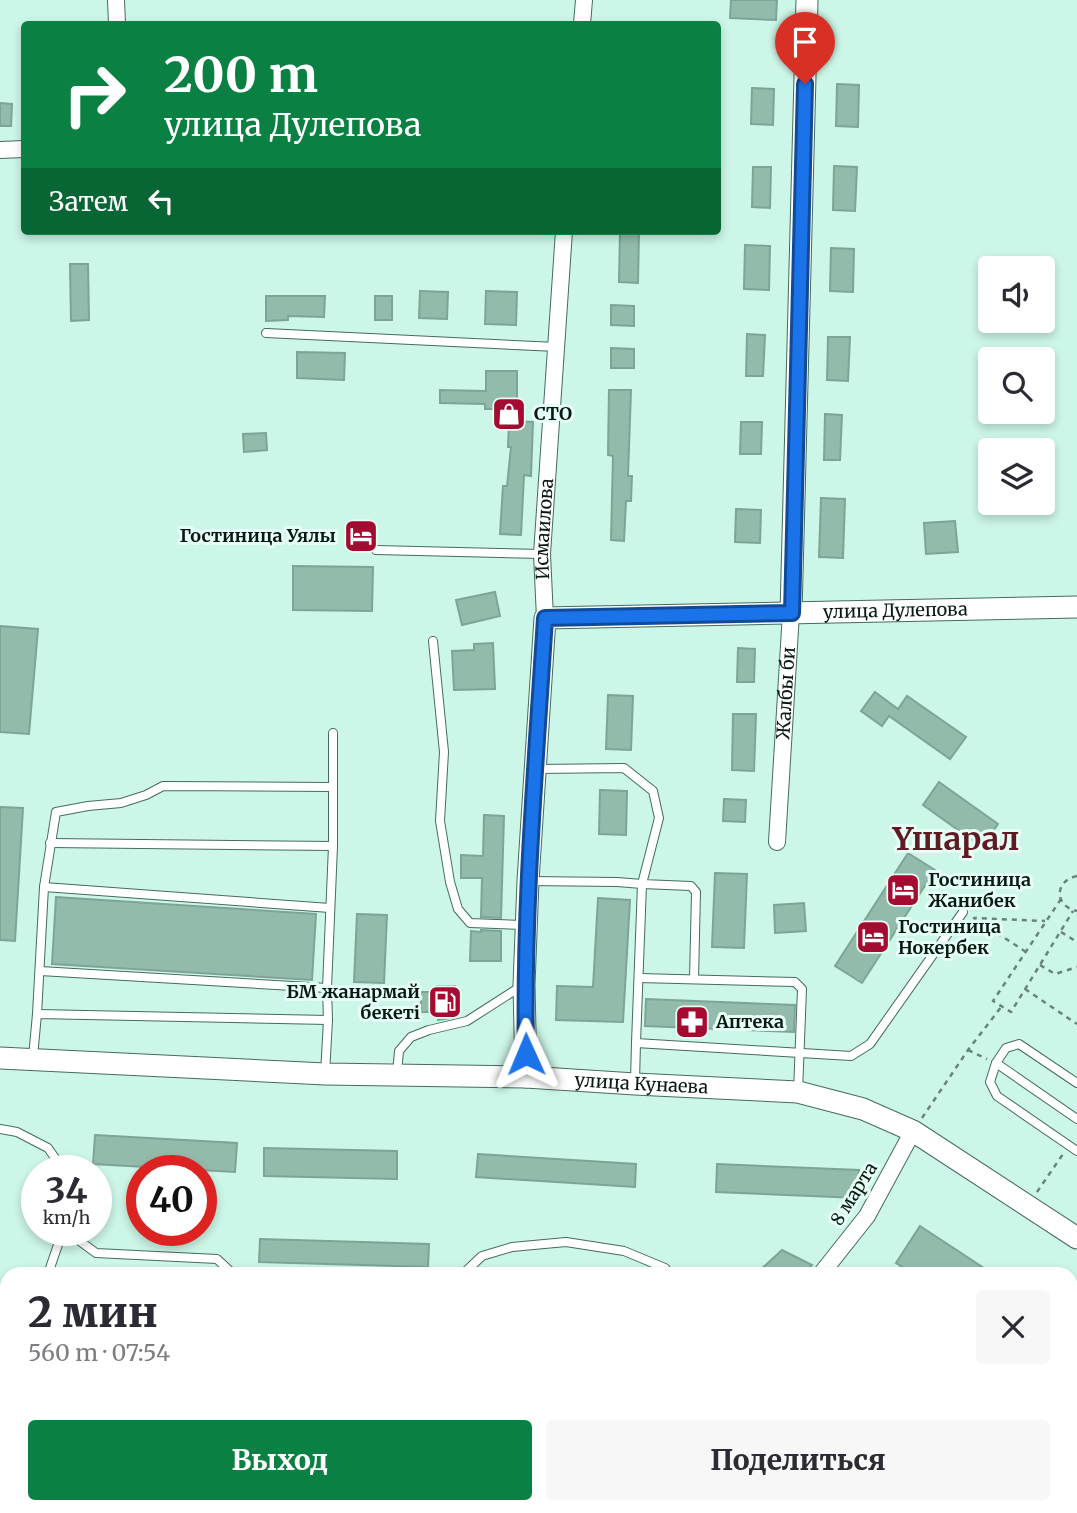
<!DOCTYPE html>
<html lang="ru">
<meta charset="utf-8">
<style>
:root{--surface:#fff;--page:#f7f7f7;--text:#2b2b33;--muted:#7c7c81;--accent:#0b8043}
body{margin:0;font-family:Merriweather,serif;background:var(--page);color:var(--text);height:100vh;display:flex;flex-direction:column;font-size:26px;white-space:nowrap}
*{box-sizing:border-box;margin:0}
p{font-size:23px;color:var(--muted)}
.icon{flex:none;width:38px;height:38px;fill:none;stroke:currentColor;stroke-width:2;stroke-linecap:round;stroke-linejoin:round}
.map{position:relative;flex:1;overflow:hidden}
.side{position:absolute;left:0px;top:1267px;width:1078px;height:247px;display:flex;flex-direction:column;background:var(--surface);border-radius:21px 21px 0 0;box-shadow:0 4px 10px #0003}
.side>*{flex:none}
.guide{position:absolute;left:21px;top:21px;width:700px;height:214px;border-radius:7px;box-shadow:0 4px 10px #0003;background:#0b8043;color:#fff;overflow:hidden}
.controls{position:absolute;left:978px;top:256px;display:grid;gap:14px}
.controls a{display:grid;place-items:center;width:77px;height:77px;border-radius:7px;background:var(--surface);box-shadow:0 4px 10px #0003;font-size:35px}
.speed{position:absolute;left:21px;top:1155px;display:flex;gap:14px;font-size:35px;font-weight:700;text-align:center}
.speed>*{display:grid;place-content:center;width:91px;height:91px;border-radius:50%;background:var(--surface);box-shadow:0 4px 10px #0003;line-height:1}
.speed small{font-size:18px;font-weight:400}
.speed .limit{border:10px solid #d22;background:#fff;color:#111}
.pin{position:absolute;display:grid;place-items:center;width:60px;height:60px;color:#fff;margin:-72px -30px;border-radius:50% 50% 50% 0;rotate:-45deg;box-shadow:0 0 7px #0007}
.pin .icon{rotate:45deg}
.me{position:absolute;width:77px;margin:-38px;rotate:359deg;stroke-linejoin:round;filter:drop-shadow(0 0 5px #0008)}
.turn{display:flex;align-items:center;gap:24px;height:147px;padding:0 28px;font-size:32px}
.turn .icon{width:91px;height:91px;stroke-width:2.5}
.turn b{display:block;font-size:49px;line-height:60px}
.then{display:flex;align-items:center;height:66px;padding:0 28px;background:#0003;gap:14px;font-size:26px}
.round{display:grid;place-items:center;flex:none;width:74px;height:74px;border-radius:7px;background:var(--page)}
.summary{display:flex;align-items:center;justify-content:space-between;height:119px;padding:0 28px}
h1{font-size:42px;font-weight:800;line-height:52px}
.action{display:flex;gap:14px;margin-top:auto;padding:14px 28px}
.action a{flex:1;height:80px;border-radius:7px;background:var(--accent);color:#fff;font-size:28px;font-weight:800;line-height:80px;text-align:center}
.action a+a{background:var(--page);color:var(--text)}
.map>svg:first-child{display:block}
.building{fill:#93bbac;stroke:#7da496;stroke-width:2}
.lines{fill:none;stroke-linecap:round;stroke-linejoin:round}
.service-casing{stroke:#456b5e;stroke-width:10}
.minor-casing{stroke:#456b5e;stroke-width:18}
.tertiary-casing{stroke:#456b5e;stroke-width:23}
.path{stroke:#68847a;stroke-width:2.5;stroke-dasharray:5 5;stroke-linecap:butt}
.service{stroke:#fff;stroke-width:8}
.minor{stroke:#fff;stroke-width:16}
.tertiary{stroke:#fff;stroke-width:21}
.route-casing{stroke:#114b97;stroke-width:18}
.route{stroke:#1a73e8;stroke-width:12}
.labels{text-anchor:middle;stroke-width:6;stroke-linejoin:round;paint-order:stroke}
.poi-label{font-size:18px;font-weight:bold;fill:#091813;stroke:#e6fff5;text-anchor:start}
.street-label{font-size:18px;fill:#091813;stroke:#e6fff5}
.town-label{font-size:32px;font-weight:bold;fill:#601a23;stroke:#e6fff5}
</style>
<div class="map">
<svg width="1077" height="1513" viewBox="0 0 1077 1513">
<rect width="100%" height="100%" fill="#ccf6e7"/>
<g class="building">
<path d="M 731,0 L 777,0 L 776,20 L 730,18 Z"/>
<path d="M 837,84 L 859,85 L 858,127 L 836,126 Z"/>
<path d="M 752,88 L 774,89 L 773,125 L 751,124 Z"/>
<path d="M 0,103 L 12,104 L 11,126 L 0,126 Z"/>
<path d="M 834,166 L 857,167 L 855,211 L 833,210 Z"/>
<path d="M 753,167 L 771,167 L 770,208 L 752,207 Z"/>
<path d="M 620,231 L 639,231 L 638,283 L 619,282 Z"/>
<path d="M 745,245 L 770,246 L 769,290 L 744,289 Z"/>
<path d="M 831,248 L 854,249 L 853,292 L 830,291 Z"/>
<path d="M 70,264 L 88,264 L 89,320 L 71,321 Z"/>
<path d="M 420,291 L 448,292 L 447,319 L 419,318 Z"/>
<path d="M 486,291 L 517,292 L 516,325 L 485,324 Z"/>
<path d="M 266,296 L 325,296 L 324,317 L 288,316 L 288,320 L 266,321 Z"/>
<rect x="375" y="296" width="17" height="24"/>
<path d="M 611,305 L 634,306 L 634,326 L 611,325 Z"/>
<path d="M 747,334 L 765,335 L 763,376 L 746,376 Z"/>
<path d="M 828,337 L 850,337 L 848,381 L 827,380 Z"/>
<path d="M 611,348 L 634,349 L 634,368 L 611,368 Z"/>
<path d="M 297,352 L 345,353 L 344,380 L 297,378 Z"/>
<path d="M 486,371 L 517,371 L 517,409 L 485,409 L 485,404 L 440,403 L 440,390 L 486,391 Z"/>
<path d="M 609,390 L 631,390 L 628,476 L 632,476 L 631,501 L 626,501 L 624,541 L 611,540 L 613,456 L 608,455 Z"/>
<path d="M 825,414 L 842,415 L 840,460 L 824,460 Z"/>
<path d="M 509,421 L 533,422 L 531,476 L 524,475 L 521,535 L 500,534 L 503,486 L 507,486 L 511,447 L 508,447 Z"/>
<path d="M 741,422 L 762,422 L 761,454 L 740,454 Z"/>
<path d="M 266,433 L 267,450 L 244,452 L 243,434 Z"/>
<path d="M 821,498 L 845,499 L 843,558 L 819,557 Z"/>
<path d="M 736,509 L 761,510 L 760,543 L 735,542 Z"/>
<path d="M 955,521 L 958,552 L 926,554 L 924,523 Z"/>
<path d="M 293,566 L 373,567 L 372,611 L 293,610 Z"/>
<path d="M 495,592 L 500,616 L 462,625 L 456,600 Z"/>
<path d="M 0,626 L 38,629 L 29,734 L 0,732 Z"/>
<path d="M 493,643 L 495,689 L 454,690 L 452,651 L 474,650 L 474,644 Z"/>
<path d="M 738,648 L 755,649 L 754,682 L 737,682 Z"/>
<path d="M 875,692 L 898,709 L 907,696 L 966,737 L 950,759 L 889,716 L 882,726 L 861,711 Z"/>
<path d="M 608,695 L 633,696 L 631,750 L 606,749 Z"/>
<path d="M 733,714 L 756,714 L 754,771 L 732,770 Z"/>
<path d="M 939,782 L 998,824 L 982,847 L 923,805 Z"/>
<path d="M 600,790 L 627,791 L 626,835 L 599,834 Z"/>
<path d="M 724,799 L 746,800 L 745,822 L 723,821 Z"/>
<path d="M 0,807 L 23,808 L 15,941 L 0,940 Z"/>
<path d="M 484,815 L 504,816 L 501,918 L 481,917 L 482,878 L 461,878 L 461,855 L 483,856 Z"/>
<path d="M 908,853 L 935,870 L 862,983 L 835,966 Z"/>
<path d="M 715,873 L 747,874 L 744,948 L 712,947 Z"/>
<path d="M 56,897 L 316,914 L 312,980 L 52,964 Z"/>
<path d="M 598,898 L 630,900 L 623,1022 L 556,1020 L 557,986 L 593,987 Z"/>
<path d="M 804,903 L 806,931 L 775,933 L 774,905 Z"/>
<path d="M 357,914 L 387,915 L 384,983 L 354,982 Z"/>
<path d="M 481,930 L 501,931 L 501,961 L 470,961 L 471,931 L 481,932 Z"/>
<path d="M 437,986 L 455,986 L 456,1017 L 438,1020 L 437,1012 L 421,1012 L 421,992 L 437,992 Z"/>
<path d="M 646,999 L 795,1005 L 794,1032 L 645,1026 Z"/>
<path d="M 95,1135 L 237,1143 L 235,1172 L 93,1164 Z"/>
<path d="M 264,1148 L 397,1151 L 397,1179 L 264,1176 Z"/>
<path d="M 478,1154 L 636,1164 L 635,1187 L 476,1177 Z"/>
<path d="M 717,1164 L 859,1170 L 858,1198 L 716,1192 Z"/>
<path d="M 920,1226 L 993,1274 L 913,1274 L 896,1263 Z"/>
<path d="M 260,1239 L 429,1244 L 428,1267 L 259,1262 Z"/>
<path d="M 782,1250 L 812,1265 L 802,1274 L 756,1274 Z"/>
</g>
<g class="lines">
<g class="service-casing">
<g id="service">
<path d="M 266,333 L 557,347"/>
<path d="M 376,550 L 542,554"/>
<path d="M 433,641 L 444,752 L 440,821 L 450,882 L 458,909 L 470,923 L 524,925"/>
<path d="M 537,769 L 624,768 L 653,791 L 659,818 L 642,884 L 691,886 L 696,892 L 694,979"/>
<path d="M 50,843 L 333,846"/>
<path d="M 528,881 L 617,882 L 642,884 L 636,1043 L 851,1056 L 870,1044 L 963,912"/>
<path d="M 44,887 L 330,908"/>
<path d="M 40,971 L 327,988"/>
<path d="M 639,978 L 795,982 L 802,989 L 798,1092"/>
<path d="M 37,1014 L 44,887 L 56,812 L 88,806 L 121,803 L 146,795 L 163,786 L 332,787"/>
<path d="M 33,1057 L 37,1014 L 328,1020 L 327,988 L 333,846 L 333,733"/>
<path d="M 996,1063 L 1077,1119"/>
<path d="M 397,1073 L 399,1051 L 411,1037 L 429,1030 L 467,1021 L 520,987"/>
<path d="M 325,1074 L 328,1020"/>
<path d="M 635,1081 L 636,1043"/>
<path d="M 1077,1083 L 1019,1044 L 1006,1048 L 996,1063 L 990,1082 L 997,1096 L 1077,1151"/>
<path d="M 0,1129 L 17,1132 L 48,1148 L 64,1171"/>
<path d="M 71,1230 L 77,1239 L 96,1253 L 217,1259 L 233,1274"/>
<path d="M 48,1274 L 63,1230"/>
<path d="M 463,1274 L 482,1256 L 512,1247 L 566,1242 L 624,1251 L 665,1268 L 669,1274"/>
<path d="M 30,1507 L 31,1513"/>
<path d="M 109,1507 L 126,1513"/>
</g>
</g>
<g class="minor-casing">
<g id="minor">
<path d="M 116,0 L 117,24"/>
<path d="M 582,24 L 584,0"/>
<path d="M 0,150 L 24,149"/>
<path id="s1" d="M 545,618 L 542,554 L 564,231"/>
<path id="s2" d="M 777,842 L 791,613"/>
<path d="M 821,1274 L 867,1216 L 913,1131"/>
<path d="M 1071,1412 L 1077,1403"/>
<path d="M 634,1513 L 639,1507"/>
<path d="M 1007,1513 L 1011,1507"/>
</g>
</g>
<g class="tertiary-casing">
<g id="tertiary">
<path d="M 791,613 L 807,0"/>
<path id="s3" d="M 0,1058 L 325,1074 L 526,1077 L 635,1084 L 798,1092 L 863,1109 L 913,1131 L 1077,1238"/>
<path id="s4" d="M 526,1077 L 524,985 L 528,881 L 545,618 L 1077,607"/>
</g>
</g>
<g class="path">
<path d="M 1077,876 C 1054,881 1054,906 1077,911"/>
<path d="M 1061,899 L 993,1001 L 1011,1012 L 1073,911"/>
<path d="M 1061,932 L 1077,942"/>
<path d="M 1026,952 L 974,918 L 1045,921"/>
<path d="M 1040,965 L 1055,974 L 1077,967"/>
<path d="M 1025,989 L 1077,1024"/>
<path d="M 968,1050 L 987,1059"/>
<path d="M 922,1118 L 968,1050 L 1002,1006"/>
<path d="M 1037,1192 L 1063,1154"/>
</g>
<use href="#service" class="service"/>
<use href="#minor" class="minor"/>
<use href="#tertiary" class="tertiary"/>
</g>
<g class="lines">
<g class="route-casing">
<path id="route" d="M 526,1054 C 523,909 536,763 545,618 L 792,613 L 805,84"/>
</g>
<use href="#route" class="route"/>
</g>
<defs>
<g id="shop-square" transform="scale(1.75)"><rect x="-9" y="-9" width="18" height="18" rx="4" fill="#a50a31" stroke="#e6fff5"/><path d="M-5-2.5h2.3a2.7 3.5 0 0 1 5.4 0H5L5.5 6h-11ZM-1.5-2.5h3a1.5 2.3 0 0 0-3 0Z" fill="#fff"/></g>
<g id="hotel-square" transform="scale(1.75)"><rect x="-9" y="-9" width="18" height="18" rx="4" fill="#a50a31" stroke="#e6fff5"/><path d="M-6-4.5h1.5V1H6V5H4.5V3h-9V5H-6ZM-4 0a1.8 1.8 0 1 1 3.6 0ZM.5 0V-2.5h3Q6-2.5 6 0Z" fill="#fff"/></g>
<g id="fuel-square" transform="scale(1.75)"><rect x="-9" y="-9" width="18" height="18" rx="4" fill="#a50a31" stroke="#e6fff5"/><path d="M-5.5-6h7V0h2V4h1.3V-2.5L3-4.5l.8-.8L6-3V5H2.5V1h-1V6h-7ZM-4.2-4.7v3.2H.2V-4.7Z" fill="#fff"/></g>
<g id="pharmacy-square" transform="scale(1.75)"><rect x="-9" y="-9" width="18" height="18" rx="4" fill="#a50a31" stroke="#e6fff5"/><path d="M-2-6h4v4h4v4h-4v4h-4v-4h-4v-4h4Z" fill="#fff"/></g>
</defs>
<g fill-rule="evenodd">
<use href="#shop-square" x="509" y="414"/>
<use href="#hotel-square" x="361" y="536"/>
<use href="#hotel-square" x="903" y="890"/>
<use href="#hotel-square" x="873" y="937"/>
<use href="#fuel-square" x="445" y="1002"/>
<use href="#pharmacy-square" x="692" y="1022"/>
</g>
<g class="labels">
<g class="poi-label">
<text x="534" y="420">СТО</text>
<text x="336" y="542" text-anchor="end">Гостиница Уялы</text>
<text x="928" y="886">Гостиница<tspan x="928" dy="21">Жанибек</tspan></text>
<text x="898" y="933">Гостиница<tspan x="898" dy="21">Нокербек</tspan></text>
<text x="420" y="998" text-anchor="end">БМ жанармай<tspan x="420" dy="21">бекеті</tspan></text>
<text x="716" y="1028">Аптека</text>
</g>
<g class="street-label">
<text dy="6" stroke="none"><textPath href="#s1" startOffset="89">Исмаилова</textPath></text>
<text dy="6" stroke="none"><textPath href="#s4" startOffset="810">улица Дулепова</textPath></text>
<text dy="6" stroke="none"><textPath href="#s2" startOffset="149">Жалбы би</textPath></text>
<text dy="6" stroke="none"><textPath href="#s3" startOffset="642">улица Кунаева</textPath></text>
<text transform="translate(854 1194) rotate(-58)" y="6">8 марта</text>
</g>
<g class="town-label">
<text x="956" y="850">Үшарал</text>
</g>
</g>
</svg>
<div class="controls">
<a><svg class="icon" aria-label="sound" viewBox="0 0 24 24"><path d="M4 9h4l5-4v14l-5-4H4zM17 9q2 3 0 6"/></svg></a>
<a><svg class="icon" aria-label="search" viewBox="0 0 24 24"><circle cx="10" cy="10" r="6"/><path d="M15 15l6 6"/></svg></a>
<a><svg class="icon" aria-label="layers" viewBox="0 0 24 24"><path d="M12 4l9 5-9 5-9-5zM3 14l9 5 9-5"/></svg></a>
</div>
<div class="speed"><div>34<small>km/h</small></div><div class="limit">40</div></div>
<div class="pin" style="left:805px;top:84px;background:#d93025"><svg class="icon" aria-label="arrive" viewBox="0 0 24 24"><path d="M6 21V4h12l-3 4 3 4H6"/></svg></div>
<svg class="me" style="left:526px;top:1054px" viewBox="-20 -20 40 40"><path d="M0-17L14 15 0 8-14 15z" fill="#1a73e8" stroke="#fff" stroke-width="4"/></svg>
<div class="guide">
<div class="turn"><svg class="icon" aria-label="right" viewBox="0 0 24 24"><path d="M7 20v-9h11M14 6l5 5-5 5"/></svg><div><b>200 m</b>улица Дулепова</div></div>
<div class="then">Затем<svg class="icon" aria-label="left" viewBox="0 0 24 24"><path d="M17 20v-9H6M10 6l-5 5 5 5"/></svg></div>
</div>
<section class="side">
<div class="summary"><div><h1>2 мин</h1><p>560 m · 07:54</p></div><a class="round"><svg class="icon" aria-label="close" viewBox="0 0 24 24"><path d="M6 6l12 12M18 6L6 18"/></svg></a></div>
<div class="action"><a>Выход</a><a>Поделиться</a></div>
</section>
</div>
